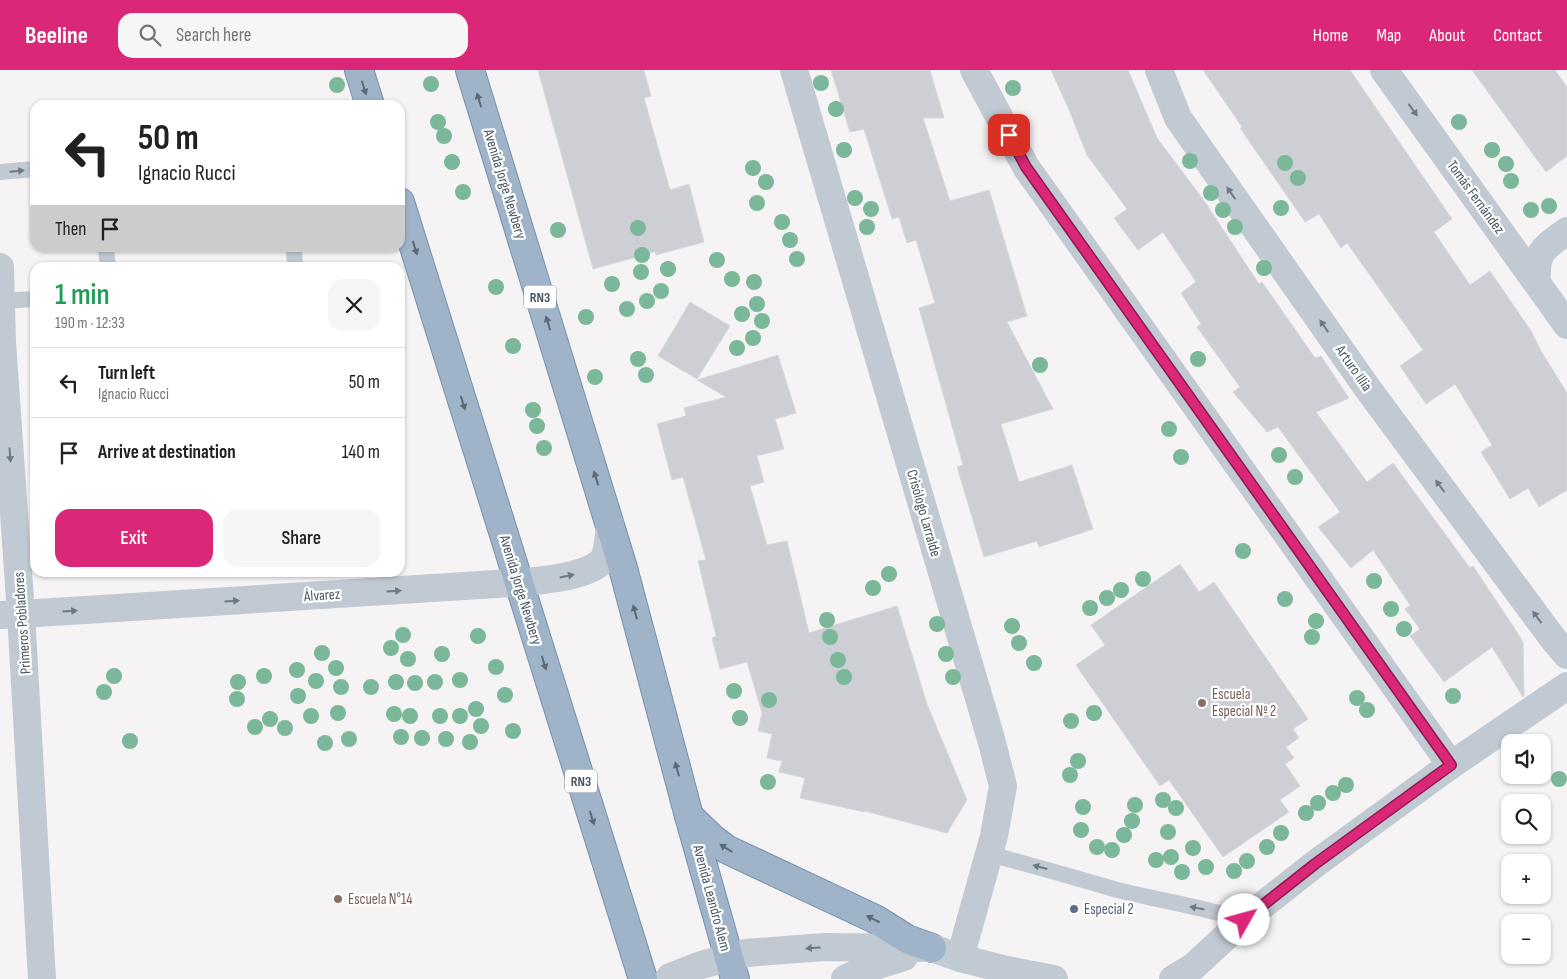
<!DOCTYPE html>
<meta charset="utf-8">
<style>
:root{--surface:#fff;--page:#f6f6f6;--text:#202124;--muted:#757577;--line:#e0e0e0;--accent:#db2777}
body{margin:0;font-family:"Sofia Sans Condensed",sans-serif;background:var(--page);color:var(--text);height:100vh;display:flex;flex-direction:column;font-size:19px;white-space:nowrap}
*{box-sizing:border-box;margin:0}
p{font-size:16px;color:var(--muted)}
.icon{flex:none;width:28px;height:28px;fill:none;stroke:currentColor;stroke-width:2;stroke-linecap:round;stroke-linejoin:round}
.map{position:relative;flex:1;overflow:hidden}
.side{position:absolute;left:30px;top:192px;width:375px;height:315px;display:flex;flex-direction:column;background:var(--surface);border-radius:15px;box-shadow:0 1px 4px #0004}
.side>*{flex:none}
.guide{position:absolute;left:30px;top:30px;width:375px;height:152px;border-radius:15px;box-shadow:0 1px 4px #0004;background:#fff;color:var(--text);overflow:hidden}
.tools{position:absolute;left:1501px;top:664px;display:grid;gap:10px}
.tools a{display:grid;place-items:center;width:50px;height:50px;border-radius:10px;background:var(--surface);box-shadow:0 1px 4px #0004;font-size:25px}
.pin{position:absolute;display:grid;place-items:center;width:42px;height:42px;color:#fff;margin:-21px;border-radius:10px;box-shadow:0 2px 8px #0006}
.me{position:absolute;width:55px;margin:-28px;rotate:52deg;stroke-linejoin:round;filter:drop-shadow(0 0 4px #0008)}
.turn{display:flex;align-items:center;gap:18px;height:105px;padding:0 25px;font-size:22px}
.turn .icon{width:65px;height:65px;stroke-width:2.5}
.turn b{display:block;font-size:35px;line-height:42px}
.then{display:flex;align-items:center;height:48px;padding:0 25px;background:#0003;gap:10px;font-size:19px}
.round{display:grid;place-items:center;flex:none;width:52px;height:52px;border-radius:15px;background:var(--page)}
.headline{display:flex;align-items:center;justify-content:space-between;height:85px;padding:0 25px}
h1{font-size:30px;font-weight:600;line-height:38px;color:#1e9e55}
.button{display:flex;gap:10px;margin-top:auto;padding:10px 25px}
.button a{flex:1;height:58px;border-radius:15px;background:var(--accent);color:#fff;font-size:20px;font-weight:600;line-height:58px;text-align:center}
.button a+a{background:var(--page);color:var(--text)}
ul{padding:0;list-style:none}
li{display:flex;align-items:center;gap:15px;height:70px;padding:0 25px;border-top:1px solid var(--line)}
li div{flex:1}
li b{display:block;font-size:19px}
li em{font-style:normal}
header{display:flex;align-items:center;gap:30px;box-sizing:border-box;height:70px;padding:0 25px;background:var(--accent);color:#fff}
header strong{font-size:24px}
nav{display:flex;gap:28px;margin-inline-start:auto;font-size:18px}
.search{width:350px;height:45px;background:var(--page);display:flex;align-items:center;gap:12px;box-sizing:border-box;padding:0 18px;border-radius:15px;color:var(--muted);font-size:19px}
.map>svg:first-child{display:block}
.building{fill:#cdcfd5;stroke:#d7d9de}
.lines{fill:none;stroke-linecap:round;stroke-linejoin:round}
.trunk-casing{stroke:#7690ad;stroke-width:30}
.service{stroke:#c1cad2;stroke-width:16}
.minor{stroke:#c1cad2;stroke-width:28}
.tertiary{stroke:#c1cad2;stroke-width:28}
.trunk{stroke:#9fb4c9;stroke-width:28}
.tree{fill:#7bb799}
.oneway{fill:#5b6976}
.oneway2{fill:#6e7983}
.route-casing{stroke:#8e194d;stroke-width:12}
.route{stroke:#db2777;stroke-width:9}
.education-dot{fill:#8d6e63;stroke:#fff;stroke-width:2}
.service-dot{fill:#5c6f8a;stroke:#fff;stroke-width:2}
.labels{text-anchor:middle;stroke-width:4.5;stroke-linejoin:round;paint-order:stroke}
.shield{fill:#fff;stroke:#808990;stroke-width:1}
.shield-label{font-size:14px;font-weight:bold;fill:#4a5661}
.street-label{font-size:15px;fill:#4a5661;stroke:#fff}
.education-label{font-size:15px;fill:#785e54;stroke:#fff;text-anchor:start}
.service-label{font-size:15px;fill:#4e5e75;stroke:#fff;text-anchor:start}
</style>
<header>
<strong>Beeline</strong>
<div class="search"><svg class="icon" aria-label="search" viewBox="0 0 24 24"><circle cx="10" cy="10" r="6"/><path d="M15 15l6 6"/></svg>Search here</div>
<nav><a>Home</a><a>Map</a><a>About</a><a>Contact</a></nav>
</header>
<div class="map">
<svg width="1567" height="909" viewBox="0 0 1567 909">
<rect width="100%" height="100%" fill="#f5f3f3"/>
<g class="building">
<path d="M 538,0 L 644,0 L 651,26 L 644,28 L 670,120 L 689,114 L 704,172 L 656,185 L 655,182 L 593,199 Z"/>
<path d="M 831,0 L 930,0 L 944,48 L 923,48 L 950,131 L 989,120 L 1027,246 L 1007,252 L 1053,339 L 1001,354 L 1019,412 L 1072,395 L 1093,459 L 1039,477 L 1037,471 L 984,487 L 957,397 L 963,395 L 919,238 L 935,233 L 916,170 L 907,173 L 899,147 L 892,149 L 864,59 L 850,62 Z"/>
<path d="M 1051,0 L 1128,0 L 1157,68 L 1205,132 L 1259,214 L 1262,212 L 1315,288 L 1321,286 L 1349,328 L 1316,342 L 1367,412 L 1393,393 L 1470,498 L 1473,496 L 1515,559 L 1523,572 L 1524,626 L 1523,627 L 1492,577 L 1444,612 L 1410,566 L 1420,559 L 1405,539 L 1410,535 L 1373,480 L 1351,498 L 1318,457 L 1340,442 L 1278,357 L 1267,362 L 1233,322 L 1240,317 L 1197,257 L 1201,254 L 1181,223 L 1196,212 L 1163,162 L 1138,180 L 1114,148 L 1127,139 L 1087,85 L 1070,42 Z"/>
<path d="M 1203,0 L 1350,0 L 1452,149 L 1434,162 L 1470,215 L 1490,201 L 1531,261 L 1541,281 L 1567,323 L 1567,420 L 1539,437 L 1528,418 L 1510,429 L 1481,382 L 1492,375 L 1455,314 L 1426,334 L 1400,296 L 1423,280 L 1347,173 L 1341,178 L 1319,144 L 1305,152 L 1240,58 L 1242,57 Z"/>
<path d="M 1472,0 L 1555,0 L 1567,17 L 1567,86 L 1546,102 Z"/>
<path d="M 690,232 L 730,256 L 697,309 L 658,286 Z"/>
<path d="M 778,285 L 796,343 L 775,349 L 784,379 L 757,386 L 764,412 L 750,416 L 767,475 L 787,471 L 809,563 L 897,536 L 927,634 L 967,730 L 947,763 L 865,741 L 865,742 L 800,728 L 805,708 L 779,702 L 782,691 L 767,688 L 772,664 L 758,661 L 762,643 L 747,592 L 720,599 L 712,568 L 716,566 L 698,491 L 706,490 L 683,407 L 672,410 L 657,354 L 686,346 L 684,338 L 726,327 L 697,310 Z"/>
<path d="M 1180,494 L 1199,522 L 1214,512 L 1308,649 L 1293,659 L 1299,668 L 1286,677 L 1294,688 L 1285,694 L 1300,716 L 1280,730 L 1289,742 L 1223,787 L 1169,710 L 1160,716 L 1076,595 L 1105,575 L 1091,555 Z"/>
</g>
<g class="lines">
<g class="trunk-casing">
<g id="trunk">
<path d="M 359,0 L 370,35"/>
<path d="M 470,0 L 623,498 L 689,746 L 735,909"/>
<path d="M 400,132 L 643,909"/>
<path d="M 689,746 L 713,769 L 726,779 L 875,849 L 907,869 L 932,878"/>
</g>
</g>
<g class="service">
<path d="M 0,102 L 35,99"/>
<path d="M 106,178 L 108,198"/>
<path d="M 294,178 L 295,198"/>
<path d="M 2,231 L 35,229"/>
<path d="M 989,784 C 1031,795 1073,807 1114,819 C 1157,830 1202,837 1244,850"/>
</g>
<g class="minor">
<path d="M 794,0 L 991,669 L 1003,716 L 994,766 L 960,888"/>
<path d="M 974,0 L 1026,97 L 1451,695"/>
<path d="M 1159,0 L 1178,48 L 1368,319 L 1554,570 L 1567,585"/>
<path d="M 1384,0 L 1567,255"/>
<path d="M 0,197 L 2,272 L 21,544 L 496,514 C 522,512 582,510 601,492 C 608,485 609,464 610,454"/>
<path d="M 1537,211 C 1535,181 1545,177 1567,161"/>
</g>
<g class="tertiary">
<path d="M 0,545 L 21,544 L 42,909"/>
<path d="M 669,909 L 670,907 L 701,895 L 746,883 L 824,877 L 932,878 L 960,888 L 1007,900 L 1054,909"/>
<path d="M 845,909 L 866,899 L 904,887"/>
<path d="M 1173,909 L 1193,897 L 1244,850 L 1315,794 L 1451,695 L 1567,616"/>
</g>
<use href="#trunk" class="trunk"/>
</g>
<g class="tree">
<circle cx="821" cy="13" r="8"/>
<circle cx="431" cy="14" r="8"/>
<circle cx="337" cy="15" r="8"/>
<circle cx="1013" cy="18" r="8"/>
<circle cx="836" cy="39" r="8"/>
<circle cx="438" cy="52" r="8"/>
<circle cx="1459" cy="52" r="8"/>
<circle cx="444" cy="66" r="8"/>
<circle cx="844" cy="80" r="8"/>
<circle cx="1492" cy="80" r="8"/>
<circle cx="1190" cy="91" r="8"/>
<circle cx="452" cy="92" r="8"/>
<circle cx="1285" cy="93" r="8"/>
<circle cx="1506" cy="94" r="8"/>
<circle cx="753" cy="98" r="8"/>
<circle cx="1298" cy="108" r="8"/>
<circle cx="1511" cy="111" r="8"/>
<circle cx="766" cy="112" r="8"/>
<circle cx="463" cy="122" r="8"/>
<circle cx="1211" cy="123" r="8"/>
<circle cx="855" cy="128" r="8"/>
<circle cx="757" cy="133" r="8"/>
<circle cx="1549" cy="136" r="8"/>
<circle cx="1281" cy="138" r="8"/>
<circle cx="871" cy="139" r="8"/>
<circle cx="1223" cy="140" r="8"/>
<circle cx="1531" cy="140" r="8"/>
<circle cx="782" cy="152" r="8"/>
<circle cx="867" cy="157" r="8"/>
<circle cx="1235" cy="157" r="8"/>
<circle cx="638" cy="158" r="8"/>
<circle cx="558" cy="160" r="8"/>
<circle cx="790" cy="170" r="8"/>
<circle cx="642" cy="185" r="8"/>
<circle cx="797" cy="189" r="8"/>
<circle cx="717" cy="190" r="8"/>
<circle cx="1264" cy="198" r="8"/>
<circle cx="668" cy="199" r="8"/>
<circle cx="641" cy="202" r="8"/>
<circle cx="732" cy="209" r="8"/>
<circle cx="754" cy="212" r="8"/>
<circle cx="612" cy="214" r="8"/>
<circle cx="496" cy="217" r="8"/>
<circle cx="661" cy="221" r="8"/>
<circle cx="647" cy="231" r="8"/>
<circle cx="757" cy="234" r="8"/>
<circle cx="627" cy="239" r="8"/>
<circle cx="742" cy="244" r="8"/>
<circle cx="586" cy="247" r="8"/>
<circle cx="762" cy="251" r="8"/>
<circle cx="753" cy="268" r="8"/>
<circle cx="513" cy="276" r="8"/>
<circle cx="737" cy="278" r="8"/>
<circle cx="638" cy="289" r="8"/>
<circle cx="1198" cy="289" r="8"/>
<circle cx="1040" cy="295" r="8"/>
<circle cx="646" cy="305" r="8"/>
<circle cx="595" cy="307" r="8"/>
<circle cx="533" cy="340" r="8"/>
<circle cx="537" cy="356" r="8"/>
<circle cx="1169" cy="359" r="8"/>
<circle cx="544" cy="378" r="8"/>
<circle cx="1279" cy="385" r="8"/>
<circle cx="1181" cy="387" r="8"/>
<circle cx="1295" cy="407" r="8"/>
<circle cx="1243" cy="481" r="8"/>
<circle cx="889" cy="504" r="8"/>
<circle cx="1143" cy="509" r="8"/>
<circle cx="1374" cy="511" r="8"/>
<circle cx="873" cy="518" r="8"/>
<circle cx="1121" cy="520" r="8"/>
<circle cx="1107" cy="528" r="8"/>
<circle cx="1285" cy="529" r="8"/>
<circle cx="1090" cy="538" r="8"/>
<circle cx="1391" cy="539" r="8"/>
<circle cx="827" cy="550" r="8"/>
<circle cx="1316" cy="551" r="8"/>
<circle cx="937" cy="554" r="8"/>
<circle cx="1012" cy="556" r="8"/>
<circle cx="1404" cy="559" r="8"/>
<circle cx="403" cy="565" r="8"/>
<circle cx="478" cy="566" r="8"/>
<circle cx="830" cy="567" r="8"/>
<circle cx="1312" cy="567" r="8"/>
<circle cx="1019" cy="573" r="8"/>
<circle cx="391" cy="578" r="8"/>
<circle cx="322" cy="583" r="8"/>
<circle cx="442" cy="584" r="8"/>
<circle cx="946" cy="584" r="8"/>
<circle cx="408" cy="589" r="8"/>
<circle cx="838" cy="590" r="8"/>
<circle cx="1034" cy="593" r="8"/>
<circle cx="496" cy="597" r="8"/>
<circle cx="336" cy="598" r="8"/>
<circle cx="297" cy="600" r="8"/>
<circle cx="114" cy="606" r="8"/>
<circle cx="264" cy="606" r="8"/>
<circle cx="844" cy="607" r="8"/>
<circle cx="953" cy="607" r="8"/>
<circle cx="460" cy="610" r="8"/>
<circle cx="316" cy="611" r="8"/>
<circle cx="238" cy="612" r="8"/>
<circle cx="396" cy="612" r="8"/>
<circle cx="435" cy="612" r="8"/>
<circle cx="415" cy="613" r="8"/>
<circle cx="341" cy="617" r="8"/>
<circle cx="371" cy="617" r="8"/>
<circle cx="734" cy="621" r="8"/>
<circle cx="104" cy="622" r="8"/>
<circle cx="505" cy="625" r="8"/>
<circle cx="298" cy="626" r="8"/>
<circle cx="1453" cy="626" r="8"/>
<circle cx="1357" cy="628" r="8"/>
<circle cx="237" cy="629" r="8"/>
<circle cx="769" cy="630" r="8"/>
<circle cx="476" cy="639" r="8"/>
<circle cx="1367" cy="640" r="8"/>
<circle cx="338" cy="643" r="8"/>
<circle cx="1094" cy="643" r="8"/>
<circle cx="394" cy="644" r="8"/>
<circle cx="311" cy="646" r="8"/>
<circle cx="410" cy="646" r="8"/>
<circle cx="440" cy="646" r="8"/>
<circle cx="460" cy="646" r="8"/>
<circle cx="740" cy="648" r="8"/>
<circle cx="270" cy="649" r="8"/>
<circle cx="1071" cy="651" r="8"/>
<circle cx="481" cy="656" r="8"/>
<circle cx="255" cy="657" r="8"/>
<circle cx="285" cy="658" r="8"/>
<circle cx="513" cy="661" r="8"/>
<circle cx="401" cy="667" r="8"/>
<circle cx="422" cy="668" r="8"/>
<circle cx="349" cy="669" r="8"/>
<circle cx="446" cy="669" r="8"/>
<circle cx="130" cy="671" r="8"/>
<circle cx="470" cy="672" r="8"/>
<circle cx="325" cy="673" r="8"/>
<circle cx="1078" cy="691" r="8"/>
<circle cx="1070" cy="705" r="8"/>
<circle cx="1559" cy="709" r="8"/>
<circle cx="768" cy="712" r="8"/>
<circle cx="1346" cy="715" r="8"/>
<circle cx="1333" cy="723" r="8"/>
<circle cx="1163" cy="730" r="8"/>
<circle cx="1318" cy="733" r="8"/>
<circle cx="1135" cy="735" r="8"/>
<circle cx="1083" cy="737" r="8"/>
<circle cx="1176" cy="738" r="8"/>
<circle cx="1306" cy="743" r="8"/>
<circle cx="1132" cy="751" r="8"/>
<circle cx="1081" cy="760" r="8"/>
<circle cx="1168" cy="762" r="8"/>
<circle cx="1281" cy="763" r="8"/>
<circle cx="1124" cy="765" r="8"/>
<circle cx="1097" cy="777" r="8"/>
<circle cx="1267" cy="777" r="8"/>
<circle cx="1193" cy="778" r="8"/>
<circle cx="1112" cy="780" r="8"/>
<circle cx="1171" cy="787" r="8"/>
<circle cx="1156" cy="790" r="8"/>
<circle cx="1247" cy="791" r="8"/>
<circle cx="1206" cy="797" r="8"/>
<circle cx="1234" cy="801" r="8"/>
<circle cx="1182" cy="802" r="8"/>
</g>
<defs><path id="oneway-solid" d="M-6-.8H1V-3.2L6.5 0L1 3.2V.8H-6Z" transform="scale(1.25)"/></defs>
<g class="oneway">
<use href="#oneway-solid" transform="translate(364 18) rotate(73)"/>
<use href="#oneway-solid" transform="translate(479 30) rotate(-107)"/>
<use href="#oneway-solid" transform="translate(415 178) rotate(73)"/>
<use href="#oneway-solid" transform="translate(548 253) rotate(-107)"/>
<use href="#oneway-solid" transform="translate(463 333) rotate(73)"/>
<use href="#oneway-solid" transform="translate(596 408) rotate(-107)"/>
<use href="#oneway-solid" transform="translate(635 542) rotate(-105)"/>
<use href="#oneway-solid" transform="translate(544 593) rotate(73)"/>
<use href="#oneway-solid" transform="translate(677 699) rotate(-105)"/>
<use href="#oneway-solid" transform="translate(592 748) rotate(73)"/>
<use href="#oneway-solid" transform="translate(726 778) rotate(-148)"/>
<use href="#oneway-solid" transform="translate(873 849) rotate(-153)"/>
</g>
<g class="oneway2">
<use href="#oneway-solid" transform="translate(1413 40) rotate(54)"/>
<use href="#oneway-solid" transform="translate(17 101) rotate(-5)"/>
<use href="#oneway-solid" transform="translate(1231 123) rotate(-125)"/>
<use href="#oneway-solid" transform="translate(1324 256) rotate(-125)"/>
<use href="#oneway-solid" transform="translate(10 385) rotate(86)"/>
<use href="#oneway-solid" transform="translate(1440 416) rotate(-126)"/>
<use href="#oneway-solid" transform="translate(567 506) rotate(-12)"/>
<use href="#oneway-solid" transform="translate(394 521) rotate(-4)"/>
<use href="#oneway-solid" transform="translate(232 531) rotate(-4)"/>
<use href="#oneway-solid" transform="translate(70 541) rotate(-4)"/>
<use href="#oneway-solid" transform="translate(1537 547) rotate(-126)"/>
<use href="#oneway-solid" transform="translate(1040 797) rotate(-165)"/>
<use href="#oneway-solid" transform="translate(1197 838) rotate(-169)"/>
<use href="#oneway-solid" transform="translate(813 878) rotate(176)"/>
</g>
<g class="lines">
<g class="route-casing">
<path id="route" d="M 1009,65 L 1026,97 L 1451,695 L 1315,794 L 1244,850"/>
</g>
<use href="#route" class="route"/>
</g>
<g class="education-dot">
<circle cx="1202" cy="633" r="5"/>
<circle cx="338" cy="829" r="5"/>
</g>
<circle class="service-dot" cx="1074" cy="839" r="5"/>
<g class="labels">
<g class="shield">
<rect x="524" y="215.5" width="32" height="23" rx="4"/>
<rect x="565" y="699.5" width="32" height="23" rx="4"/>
</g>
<g class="shield-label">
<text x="540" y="232">RN3</text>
<text x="581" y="716">RN3</text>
</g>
<g class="street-label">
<text transform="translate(505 114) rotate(73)" y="5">Avenida Jorge Newbery</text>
<text transform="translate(1476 127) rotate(54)" y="5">Tomás Fernández</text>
<text transform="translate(1354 298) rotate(55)" y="5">Arturo Illia</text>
<text transform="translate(924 443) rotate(74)" y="5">Crisólogo Larralde</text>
<text transform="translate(521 520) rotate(73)" y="5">Avenida Jorge Newbery</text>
<text transform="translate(322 525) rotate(-4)" y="5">Álvarez</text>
<text transform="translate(22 553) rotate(-94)" y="5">Primeros Pobladores</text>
<text transform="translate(712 828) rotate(75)" y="5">Avenida Leandro Alem</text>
</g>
<g class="education-label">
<text x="1212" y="629">Escuela<tspan x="1212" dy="17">Especial Nº 2</tspan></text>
<text x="348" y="834">Escuela N°14</text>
</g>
<g class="service-label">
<text x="1084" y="844">Especial 2</text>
</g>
</g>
</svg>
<div class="tools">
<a><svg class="icon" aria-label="sound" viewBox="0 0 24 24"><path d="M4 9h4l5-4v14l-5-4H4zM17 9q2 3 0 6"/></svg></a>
<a><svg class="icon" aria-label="search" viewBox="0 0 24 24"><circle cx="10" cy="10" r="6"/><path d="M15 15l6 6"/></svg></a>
<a>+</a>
<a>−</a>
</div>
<div class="pin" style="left:1009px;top:65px;background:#d93025"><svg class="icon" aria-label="arrive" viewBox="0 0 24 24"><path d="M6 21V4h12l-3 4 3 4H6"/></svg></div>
<svg class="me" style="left:1244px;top:850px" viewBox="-20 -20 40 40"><circle r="19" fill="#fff"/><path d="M0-13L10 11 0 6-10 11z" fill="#db2777"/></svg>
<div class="guide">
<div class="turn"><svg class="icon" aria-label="left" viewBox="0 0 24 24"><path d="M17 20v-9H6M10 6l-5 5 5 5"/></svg><div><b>50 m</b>Ignacio Rucci</div></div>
<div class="then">Then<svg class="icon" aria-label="arrive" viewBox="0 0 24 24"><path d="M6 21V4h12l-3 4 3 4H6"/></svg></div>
</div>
<section class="side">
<div class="headline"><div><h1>1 min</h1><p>190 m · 12:33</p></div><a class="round"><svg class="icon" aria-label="close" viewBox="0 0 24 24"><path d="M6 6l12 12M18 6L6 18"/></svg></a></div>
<ul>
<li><svg class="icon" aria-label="left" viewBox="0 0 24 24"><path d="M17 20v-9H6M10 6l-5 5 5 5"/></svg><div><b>Turn left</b><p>Ignacio Rucci</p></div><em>50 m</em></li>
<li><svg class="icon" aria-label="arrive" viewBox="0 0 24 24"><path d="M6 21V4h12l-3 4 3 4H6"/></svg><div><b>Arrive at destination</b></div><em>140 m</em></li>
</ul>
<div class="button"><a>Exit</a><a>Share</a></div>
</section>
</div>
